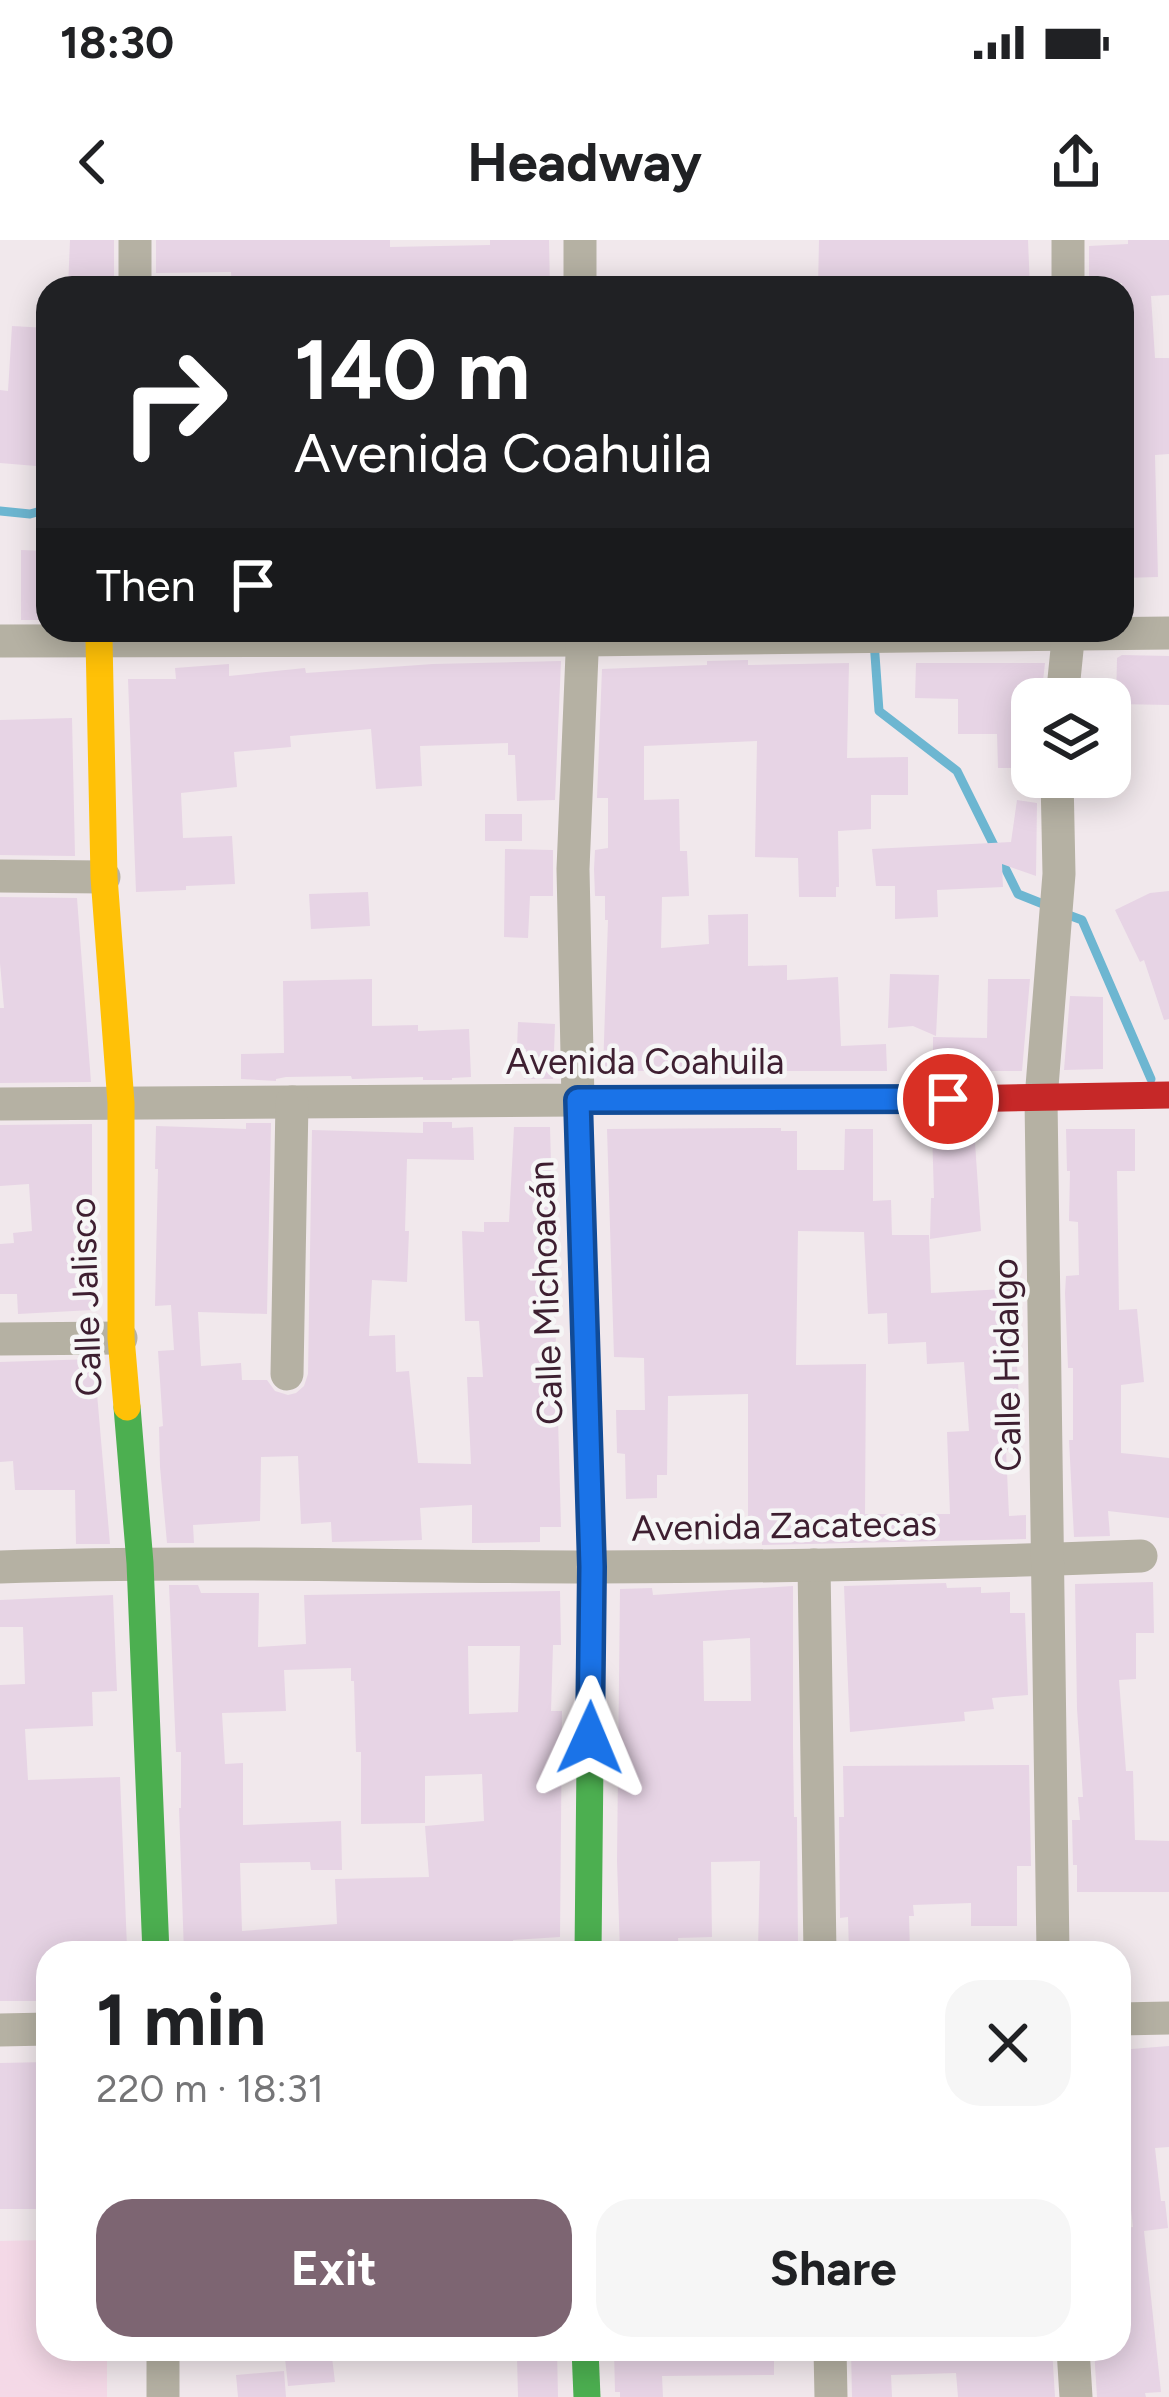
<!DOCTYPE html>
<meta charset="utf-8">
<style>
:root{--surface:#fff;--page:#f6f6f6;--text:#202124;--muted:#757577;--accent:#7d6572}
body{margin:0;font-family:Figtree,sans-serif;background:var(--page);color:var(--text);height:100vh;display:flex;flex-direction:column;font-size:45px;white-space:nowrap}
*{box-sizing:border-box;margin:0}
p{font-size:39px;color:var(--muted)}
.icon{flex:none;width:66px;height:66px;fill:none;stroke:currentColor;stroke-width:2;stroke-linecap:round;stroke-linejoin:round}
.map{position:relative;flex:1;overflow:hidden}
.details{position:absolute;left:36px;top:1701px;width:1095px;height:420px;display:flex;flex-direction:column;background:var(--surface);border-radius:36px;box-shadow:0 6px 30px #0003}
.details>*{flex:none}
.top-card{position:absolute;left:36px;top:36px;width:1098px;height:366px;border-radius:36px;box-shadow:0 6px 30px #0003;background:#202124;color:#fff;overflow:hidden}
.fabs{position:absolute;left:1011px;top:438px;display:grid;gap:24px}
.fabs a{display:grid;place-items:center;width:120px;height:120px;border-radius:24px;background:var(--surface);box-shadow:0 6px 30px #0003;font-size:60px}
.pin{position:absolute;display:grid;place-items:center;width:102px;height:102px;color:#fff;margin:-51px;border:6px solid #fff;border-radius:50%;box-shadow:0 3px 12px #0007}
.me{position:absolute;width:132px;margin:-66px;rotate:1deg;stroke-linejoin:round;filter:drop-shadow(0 0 9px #0008)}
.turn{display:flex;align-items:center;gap:42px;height:252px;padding:0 60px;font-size:54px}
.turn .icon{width:156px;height:156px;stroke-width:2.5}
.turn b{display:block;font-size:84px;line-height:102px}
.then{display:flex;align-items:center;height:114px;padding:0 60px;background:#0003;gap:24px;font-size:45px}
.round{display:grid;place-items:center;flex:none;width:126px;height:126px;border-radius:36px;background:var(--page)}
.head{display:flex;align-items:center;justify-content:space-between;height:204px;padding:0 60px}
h1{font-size:72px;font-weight:700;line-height:90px}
.action{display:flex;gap:24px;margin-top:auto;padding:24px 60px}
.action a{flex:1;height:138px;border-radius:36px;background:var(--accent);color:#fff;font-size:48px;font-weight:700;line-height:138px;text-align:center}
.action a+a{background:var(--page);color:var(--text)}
.status{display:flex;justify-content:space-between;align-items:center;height:84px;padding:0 60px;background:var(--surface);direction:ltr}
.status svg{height:33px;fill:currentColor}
header{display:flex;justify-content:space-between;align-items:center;height:156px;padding:0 60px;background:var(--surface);font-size:54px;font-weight:700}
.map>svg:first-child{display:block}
.green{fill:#f4d9e7}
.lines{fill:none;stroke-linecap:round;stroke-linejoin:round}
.stream{stroke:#6db6d1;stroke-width:9}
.building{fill:#e7d4e5;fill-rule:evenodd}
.street{stroke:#b5b1a3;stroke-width:33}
.fast{stroke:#4caf50;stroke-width:27}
.slow{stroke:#ffc107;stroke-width:27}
.jam{stroke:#c62828;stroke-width:27}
.route-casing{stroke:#114b97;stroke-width:30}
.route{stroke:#1a73e8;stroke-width:21}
.labels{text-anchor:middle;stroke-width:9;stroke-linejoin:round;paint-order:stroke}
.street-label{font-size:36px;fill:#3e1f31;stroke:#f6f6f6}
</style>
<div class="status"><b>18:30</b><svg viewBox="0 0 49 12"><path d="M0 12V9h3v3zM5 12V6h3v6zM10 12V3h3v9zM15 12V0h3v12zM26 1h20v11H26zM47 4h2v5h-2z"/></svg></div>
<header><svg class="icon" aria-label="back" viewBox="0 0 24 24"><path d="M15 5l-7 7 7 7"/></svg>Headway<svg class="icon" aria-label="share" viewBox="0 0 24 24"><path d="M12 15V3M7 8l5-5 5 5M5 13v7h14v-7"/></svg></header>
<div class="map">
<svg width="1169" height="2157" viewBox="0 0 1169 2157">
<rect width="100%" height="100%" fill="#f1e8ec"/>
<path class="green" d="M 48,2000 L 48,2109 L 107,2109 L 107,2157 L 0,2157 L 0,2001 Z"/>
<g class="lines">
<g class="stream">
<path d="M 0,271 L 30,274 L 48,269"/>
<path d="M 874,401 L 879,471 L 957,531 L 1018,654 L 1048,666"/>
<path d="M 1063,673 L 1082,680 L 1151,839"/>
</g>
</g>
<g class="building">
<path d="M 70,0 L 114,0 L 114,48 L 68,48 Z"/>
<path d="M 156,0 L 390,0 L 390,7 L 490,5 L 490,0 L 549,0 L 550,48 L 340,48 L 340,42 L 260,42 L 261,48 L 232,48 L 231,32 L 156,33 Z"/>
<path d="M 819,0 L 1028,0 L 1030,48 L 1000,48 L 1000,41 L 943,43 L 943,48 L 818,48 Z"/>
<path d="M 1128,0 L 1169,0 L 1169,55 L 1151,56 L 1155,118 L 1169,118 L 1169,214 L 1155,215 L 1158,337 L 1122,338 L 1122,43 L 1089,45 L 1089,6 L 1128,4 Z"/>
<path d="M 12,86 L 48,88 L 48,227 L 0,223 L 0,150 L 8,151 Z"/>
<path d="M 21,310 L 48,311 L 48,380 L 21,380 Z"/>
<path d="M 1122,415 L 1169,416 L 1169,465 L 1116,464 L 1117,418 Z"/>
<path d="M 748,420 L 748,425 L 849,423 L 847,518 L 908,517 L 908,555 L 871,555 L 871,589 L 838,591 L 839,647 L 836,647 L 836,657 L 799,657 L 798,618 L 755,617 L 757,501 L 644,506 L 644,560 L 679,559 L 680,611 L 687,611 L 689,656 L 662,657 L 661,708 L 709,704 L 708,675 L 748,674 L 748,726 L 787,725 L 787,740 L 838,737 L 841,806 L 886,804 L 887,831 L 603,831 L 608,680 L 605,680 L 605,656 L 595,656 L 594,629 L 595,610 L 608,608 L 608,558 L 597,558 L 602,429 L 707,425 L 707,421 Z"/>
<path d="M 561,421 L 555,560 L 517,561 L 515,515 L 508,515 L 508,503 L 420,506 L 422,546 L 376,549 L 371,489 L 290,496 L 291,507 L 234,512 L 237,547 L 181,553 L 183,598 L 232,596 L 235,644 L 186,646 L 186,650 L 136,652 L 128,439 L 176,439 L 175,428 L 229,424 L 229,436 L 305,428 L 306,433 L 433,424 Z"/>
<path d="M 916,423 L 1045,423 L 1041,459 L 1032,459 L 1032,528 L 998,528 L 997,494 L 958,494 L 958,459 L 915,458 Z"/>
<path d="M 72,478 L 75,616 L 0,615 L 0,480 Z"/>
<path d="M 1017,560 L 1037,563 L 1036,636 L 1002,624 L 1003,647 L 937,650 L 938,677 L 895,679 L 895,646 L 876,646 L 872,609 L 1011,602 Z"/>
<rect x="485" y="574" width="37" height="27"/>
<path d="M 505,609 L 553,610 L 553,656 L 530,656 L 528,698 L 504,697 Z"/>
<path d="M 1169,651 L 1169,779 L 1164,780 L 1144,720 L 1140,722 L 1115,670 L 1150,653 Z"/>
<path d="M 368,652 L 370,686 L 311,689 L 309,654 Z"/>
<path d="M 0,657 L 77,658 L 91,842 L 0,843 L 0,768 L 4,768 L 0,723 Z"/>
<path d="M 890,734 L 939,735 L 936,796 L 913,786 L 888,788 Z"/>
<path d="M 372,739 L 372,786 L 418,785 L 418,791 L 469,789 L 471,837 L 452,838 L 452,840 L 423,840 L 423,837 L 352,839 L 351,836 L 286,837 L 276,839 L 276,841 L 241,839 L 241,814 L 284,813 L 283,741 Z"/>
<path d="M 988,739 L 1030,739 L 1022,831 L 933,831 L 933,797 L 987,798 Z"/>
<path d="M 1070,756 L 1103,757 L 1103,829 L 1064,830 Z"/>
<path d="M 518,782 L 555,784 L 553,839 L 524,839 L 526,809 L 517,808 Z"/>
<path d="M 423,882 L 452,882 L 452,888 L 473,887 L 474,920 L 407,919 L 405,991 L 409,991 L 407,1042 L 372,1040 L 369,1096 L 395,1095 L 396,1132 L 409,1131 L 418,1223 L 471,1224 L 467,1137 L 483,1137 L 479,1081 L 465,1081 L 462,991 L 484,992 L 484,982 L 509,982 L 514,887 L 550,887 L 561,1287 L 540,1287 L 540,1302 L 472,1303 L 472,1265 L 420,1268 L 422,1300 L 332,1302 L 331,1282 L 301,1284 L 298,1216 L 261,1217 L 260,1281 L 193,1285 L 194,1303 L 167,1303 L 160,1227 L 159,1187 L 163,1186 L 158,1111 L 174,1110 L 171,1065 L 155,1066 L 158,929 L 155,929 L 156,886 L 246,889 L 246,883 L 271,883 L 267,1074 L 198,1072 L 201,1126 L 241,1123 L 242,1140 L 267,1140 L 275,1151 L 288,1155 L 296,1153 L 304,1146 L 308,1134 L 312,890 L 423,893 Z"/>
<path d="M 92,884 L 92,1070 L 18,1074 L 17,1054 L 0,1054 L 0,1004 L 14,1003 L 13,993 L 32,991 L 29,944 L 0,946 L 0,885 Z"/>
<path d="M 781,888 L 781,891 L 797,891 L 797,930 L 844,930 L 845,889 L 873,889 L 873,961 L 891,960 L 892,995 L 929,995 L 931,1053 L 1021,1048 L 1021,1091 L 1015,1092 L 1022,1209 L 1006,1210 L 1009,1276 L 1026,1275 L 1026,1299 L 762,1305 L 762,1298 L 748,1298 L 748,1154 L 668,1156 L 667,1235 L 657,1235 L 657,1258 L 626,1259 L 625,1214 L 617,1213 L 616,1170 L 645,1170 L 644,1118 L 614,1117 L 607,889 ZM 798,991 L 864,992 L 868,1074 L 887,1073 L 888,1104 L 926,1102 L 927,1124 L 964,1122 L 969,1191 L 947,1192 L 950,1274 L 865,1274 L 866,1124 L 796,1125 Z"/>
<path d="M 932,888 L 974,888 L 981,991 L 930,999 L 931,958 L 934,958 Z"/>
<path d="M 1066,889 L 1135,889 L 1135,931 L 1117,931 L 1119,1070 L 1137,1069 L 1144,1142 L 1121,1145 L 1121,1213 L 1169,1218 L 1169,1278 L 1108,1271 L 1110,1296 L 1074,1297 L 1069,1200 L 1073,1200 L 1073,1128 L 1068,1128 L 1065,1053 L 1066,1036 L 1079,1035 L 1078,982 L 1069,981 L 1070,931 L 1067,931 Z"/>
<path d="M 94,1119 L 110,1304 L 76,1304 L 75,1250 L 15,1250 L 13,1221 L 0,1222 L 0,1122 Z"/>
<path d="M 1153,1342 L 1154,1393 L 1136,1393 L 1136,1439 L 1119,1440 L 1126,1531 L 1133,1531 L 1135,1600 L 1169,1601 L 1169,1652 L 1077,1652 L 1077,1625 L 1073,1625 L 1072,1580 L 1080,1580 L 1078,1557 L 1083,1557 L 1077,1469 L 1075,1344 Z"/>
<path d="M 946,1343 L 947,1348 L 981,1347 L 981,1353 L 1010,1352 L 1010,1373 L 1025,1373 L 1028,1455 L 992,1458 L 994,1469 L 964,1472 L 965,1481 L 850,1492 L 844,1346 Z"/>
<path d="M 169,1345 L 198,1345 L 201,1353 L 259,1353 L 258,1407 L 306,1404 L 304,1355 L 560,1351 L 561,1405 L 553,1405 L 551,1471 L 562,1471 L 560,1697 L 513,1700 L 514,1713 L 184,1713 L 179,1568 L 181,1568 L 181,1512 L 176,1512 ZM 468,1406 L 520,1406 L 518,1472 L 469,1474 ZM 351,1428 L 351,1441 L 354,1441 L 356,1512 L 361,1512 L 361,1584 L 425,1583 L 425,1536 L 482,1534 L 484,1581 L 425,1586 L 429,1637 L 335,1639 L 337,1684 L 242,1691 L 240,1623 L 310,1622 L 311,1630 L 342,1630 L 341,1581 L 243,1585 L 243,1523 L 225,1524 L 222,1473 L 286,1471 L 284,1430 Z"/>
<path d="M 793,1346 L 793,1506 L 794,1577 L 797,1577 L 798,1709 L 758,1709 L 760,1621 L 711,1622 L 712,1697 L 678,1698 L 679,1713 L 620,1713 L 617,1621 L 620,1349 L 652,1348 L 653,1355 ZM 750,1398 L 751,1461 L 704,1461 L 703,1401 Z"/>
<path d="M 113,1355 L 117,1451 L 92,1452 L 93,1486 L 25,1489 L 28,1540 L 120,1537 L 127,1707 L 102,1707 L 102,1713 L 48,1713 L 48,1761 L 0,1761 L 0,1445 L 25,1444 L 23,1387 L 0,1387 L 0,1360 Z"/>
<path d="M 1029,1525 L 1031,1626 L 1017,1626 L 1017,1686 L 971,1686 L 971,1663 L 913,1665 L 914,1676 L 909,1676 L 910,1713 L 849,1713 L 848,1677 L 840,1678 L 839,1577 L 844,1577 L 843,1526 Z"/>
<path d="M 1169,1806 L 1169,1907 L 1155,1908 L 1161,1961 L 1165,1961 L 1168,1988 L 1144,1991 L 1161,2152 L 1145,2153 L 1146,2157 L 1097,2157 L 1094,2109 L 1119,2109 L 1119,1989 L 1133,1987 L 1126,1927 L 1119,1928 L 1119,1810 Z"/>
<path d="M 48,1822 L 48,1969 L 0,1969 L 0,1823 Z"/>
<path d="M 284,2109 L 331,2109 L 335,2142 L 288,2146 Z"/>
<path d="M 543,2109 L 557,2109 L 558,2157 L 518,2157 L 517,2117 L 543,2116 Z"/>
<path d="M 614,2109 L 774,2109 L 774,2135 L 662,2136 L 663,2157 L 620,2157 L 620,2152 L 615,2152 Z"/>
<path d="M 851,2109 L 1052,2109 L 1055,2157 L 958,2157 L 956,2133 L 891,2135 L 892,2157 L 852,2157 Z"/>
<path d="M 284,2131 L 286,2157 L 238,2157 L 236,2135 Z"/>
</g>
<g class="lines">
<g class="street">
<path d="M 135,0 L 135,48"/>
<path d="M 1068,0 L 1068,48"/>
<path d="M 580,48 L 580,0"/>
<path d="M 0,401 L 583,400 L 1169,393"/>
<path d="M 1062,459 L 1069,390"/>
<path d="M 0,636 L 104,637"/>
<path d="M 0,864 L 578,860 L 573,629 L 583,390"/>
<path d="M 0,1099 L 121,1098"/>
<path d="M 287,1134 L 292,862"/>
<path d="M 814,1325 L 820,1713"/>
<path d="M 0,1327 C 198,1320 395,1327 593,1327 C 776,1327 959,1323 1141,1316"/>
<path d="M 1053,1713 L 1041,859 L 1059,634 L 1057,537"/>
<path d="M 1119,1779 L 1169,1778"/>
<path d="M 0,1790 L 48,1789"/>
<path d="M 163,2109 L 163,2157"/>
<path d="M 830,2109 L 831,2157"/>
<path d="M 1073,2109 L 1076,2157"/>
</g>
<g class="fast">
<path d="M 127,1167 L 140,1323 L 156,1713"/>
<path d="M 588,1713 L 592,1327 L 578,860 L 955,859"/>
<path d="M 585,2109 L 587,2157"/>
</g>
<path class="slow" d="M 99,399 L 104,637 L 121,863 L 121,1098 L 127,1167"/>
<path class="jam" d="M 955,859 L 1169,855"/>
</g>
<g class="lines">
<g class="route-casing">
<path id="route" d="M 590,1498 L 592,1327 L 578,860 L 948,859"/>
</g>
<use href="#route" class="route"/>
</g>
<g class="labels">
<g class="street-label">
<text x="645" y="834">Avenida Coahuila</text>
<text transform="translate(545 1053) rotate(-92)" y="13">Calle Michoacán</text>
<text transform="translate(85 1057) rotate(-92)" y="13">Calle Jalisco</text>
<text transform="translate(1006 1125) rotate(-91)" y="13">Calle Hidalgo</text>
<text transform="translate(784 1285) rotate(-1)" y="13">Avenida Zacatecas</text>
</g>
</g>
</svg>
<div class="fabs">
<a><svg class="icon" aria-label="layers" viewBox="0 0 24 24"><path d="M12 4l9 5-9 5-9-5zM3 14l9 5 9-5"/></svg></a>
</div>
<div class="pin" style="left:948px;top:859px;background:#d93025"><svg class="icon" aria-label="arrive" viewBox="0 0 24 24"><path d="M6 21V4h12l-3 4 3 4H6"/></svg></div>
<svg class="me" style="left:590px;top:1498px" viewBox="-20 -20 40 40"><path d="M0-17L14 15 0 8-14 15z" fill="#1a73e8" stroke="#fff" stroke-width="4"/></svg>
<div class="top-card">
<div class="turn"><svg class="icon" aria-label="right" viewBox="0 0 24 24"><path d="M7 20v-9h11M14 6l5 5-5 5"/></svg><div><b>140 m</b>Avenida Coahuila</div></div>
<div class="then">Then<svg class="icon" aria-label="arrive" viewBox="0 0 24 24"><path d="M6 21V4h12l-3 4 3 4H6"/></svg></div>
</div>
<section class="details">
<div class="head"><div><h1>1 min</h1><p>220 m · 18:31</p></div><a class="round"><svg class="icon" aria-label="close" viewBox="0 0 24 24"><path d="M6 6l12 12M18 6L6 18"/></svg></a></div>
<div class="action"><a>Exit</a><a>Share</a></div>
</section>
</div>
